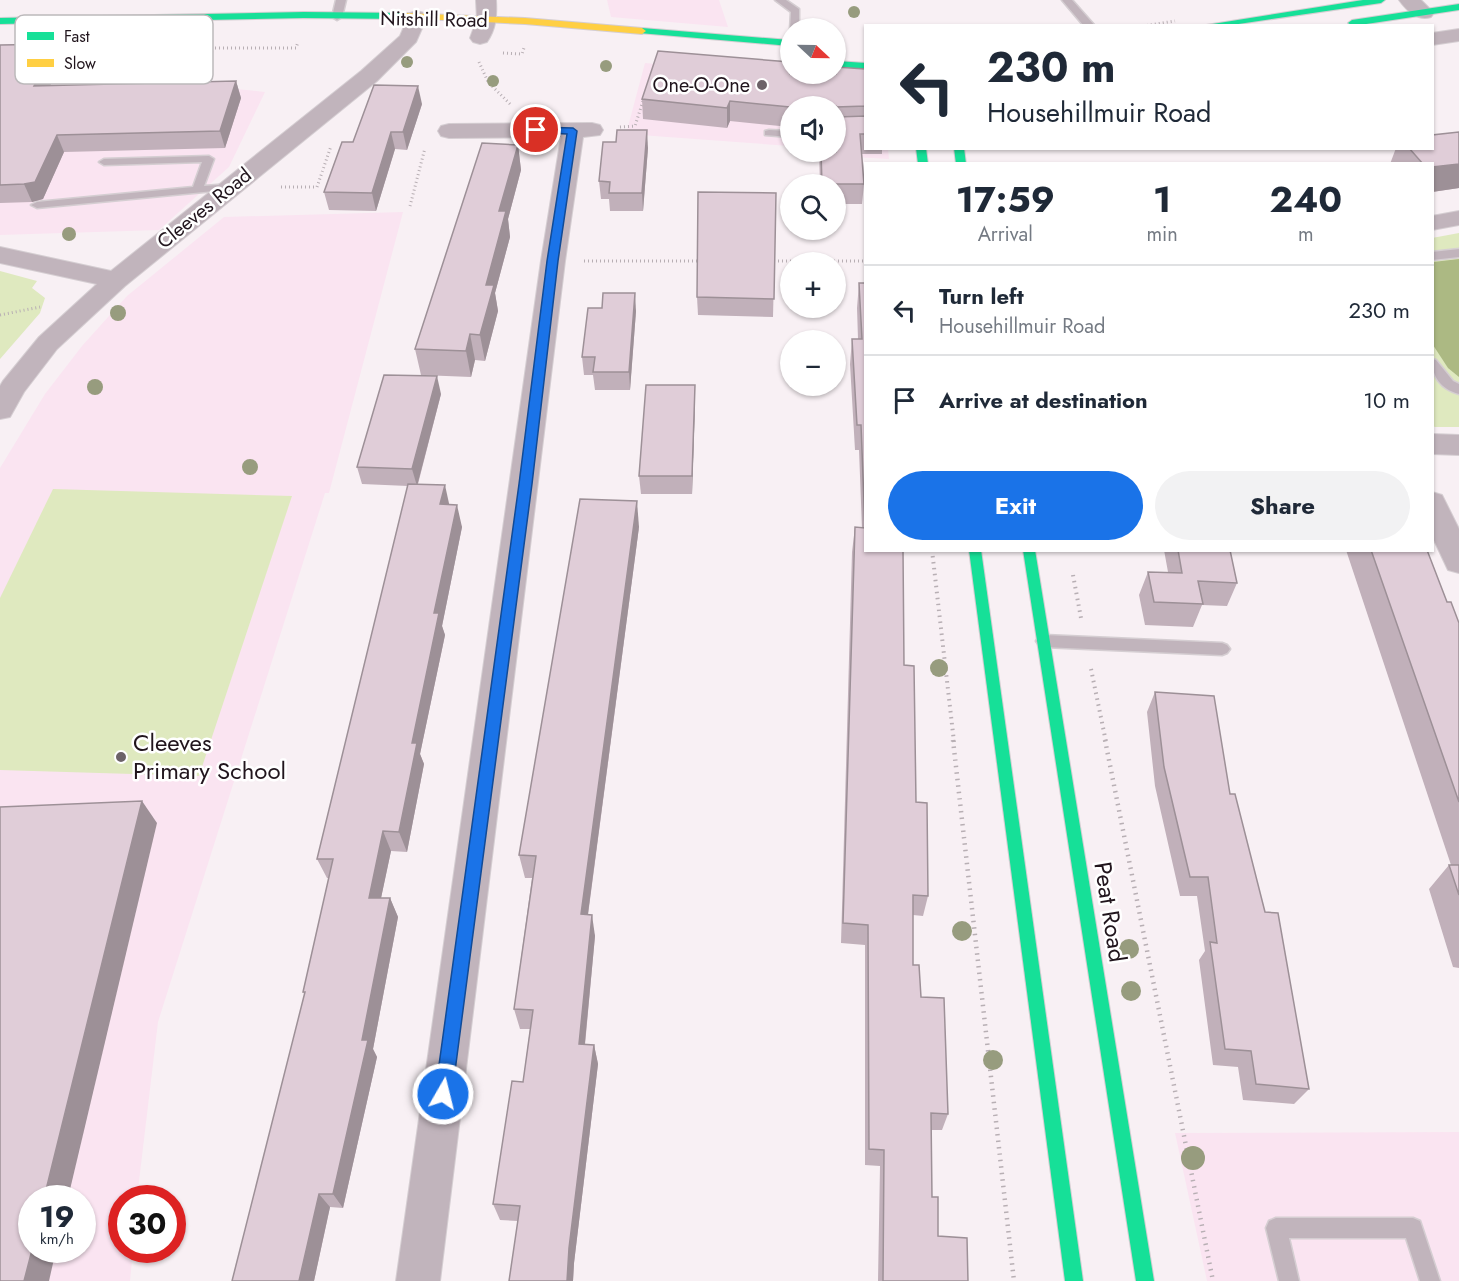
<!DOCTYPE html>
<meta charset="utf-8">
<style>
:root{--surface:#fff;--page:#f2f2f3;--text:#1f2937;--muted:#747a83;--line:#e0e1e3;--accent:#1a73e8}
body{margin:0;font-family:Jost,sans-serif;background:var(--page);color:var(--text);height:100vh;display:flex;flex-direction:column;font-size:22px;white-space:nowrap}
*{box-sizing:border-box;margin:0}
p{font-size:20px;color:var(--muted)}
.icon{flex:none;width:33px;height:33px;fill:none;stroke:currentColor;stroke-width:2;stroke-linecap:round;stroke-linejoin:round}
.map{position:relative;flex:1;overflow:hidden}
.drawer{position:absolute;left:864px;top:162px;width:570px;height:390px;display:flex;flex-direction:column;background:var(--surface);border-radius:0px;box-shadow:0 2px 4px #0004}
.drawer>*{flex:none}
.top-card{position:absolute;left:864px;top:24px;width:570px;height:126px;border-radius:0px;box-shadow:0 2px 4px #0004;background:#fff;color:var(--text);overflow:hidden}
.needle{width:39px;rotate:112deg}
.controls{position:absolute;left:780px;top:18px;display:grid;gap:12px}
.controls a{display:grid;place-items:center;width:66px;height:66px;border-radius:50%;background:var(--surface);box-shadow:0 2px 4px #0004;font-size:30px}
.speed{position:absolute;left:18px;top:1185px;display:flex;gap:12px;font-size:30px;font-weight:700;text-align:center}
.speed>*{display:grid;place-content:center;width:78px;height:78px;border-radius:50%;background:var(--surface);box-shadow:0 2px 4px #0004;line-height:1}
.speed small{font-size:15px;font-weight:400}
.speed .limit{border:9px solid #d22;background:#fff;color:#111}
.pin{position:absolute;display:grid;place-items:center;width:51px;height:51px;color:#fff;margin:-26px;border:3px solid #fff;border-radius:50%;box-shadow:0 2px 6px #0007}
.me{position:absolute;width:66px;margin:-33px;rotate:8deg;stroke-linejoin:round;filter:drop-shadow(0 0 4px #0008)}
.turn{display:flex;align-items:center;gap:21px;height:126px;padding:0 24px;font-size:27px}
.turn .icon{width:78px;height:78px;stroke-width:2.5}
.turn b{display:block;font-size:42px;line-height:51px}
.eta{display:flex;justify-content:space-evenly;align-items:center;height:102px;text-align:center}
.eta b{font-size:36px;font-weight:700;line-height:42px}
.button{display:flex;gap:12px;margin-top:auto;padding:12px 24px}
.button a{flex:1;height:69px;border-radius:36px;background:var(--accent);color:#fff;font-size:24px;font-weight:700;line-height:69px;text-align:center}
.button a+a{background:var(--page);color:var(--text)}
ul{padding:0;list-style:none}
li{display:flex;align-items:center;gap:18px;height:90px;padding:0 24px;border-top:2px solid var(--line)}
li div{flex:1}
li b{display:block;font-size:22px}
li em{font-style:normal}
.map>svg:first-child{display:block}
.built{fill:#fae4f1;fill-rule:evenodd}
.green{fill:#dfe9bf}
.water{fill:#acb983}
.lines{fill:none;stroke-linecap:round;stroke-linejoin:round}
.lane-casing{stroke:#d5ced2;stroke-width:3}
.street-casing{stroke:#d5ced2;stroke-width:2}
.fast-casing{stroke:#d5ced2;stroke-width:2}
.slow-casing{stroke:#d5ced2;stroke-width:2}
.path-far2{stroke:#b8afb4;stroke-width:3;stroke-dasharray:1 3;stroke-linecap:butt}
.path-far1{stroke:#b8afb4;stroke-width:4;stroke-dasharray:1.5 4.5;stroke-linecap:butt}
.path{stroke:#b8afb4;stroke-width:4.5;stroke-dasharray:1.5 5;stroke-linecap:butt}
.lane{fill:#c1b4bc;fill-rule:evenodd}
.street{fill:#c1b4bc;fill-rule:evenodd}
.fast{fill:#16e098;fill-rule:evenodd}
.slow{fill:#ffcf43;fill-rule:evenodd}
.tree{fill:#979c7e}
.wall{fill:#c1b0ba}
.shaded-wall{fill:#9d9097}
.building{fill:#e0cdd8;stroke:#9d9097;stroke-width:1.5}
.route{fill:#1a73e8;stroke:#114b97;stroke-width:1.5}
.poi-dot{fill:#6c6268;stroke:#fff;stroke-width:2}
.labels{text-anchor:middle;stroke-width:5;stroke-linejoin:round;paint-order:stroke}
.far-street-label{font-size:20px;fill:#21151d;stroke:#fff}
.far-poi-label{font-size:20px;fill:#21151d;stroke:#fff;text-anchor:end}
.poi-label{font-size:24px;fill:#21151d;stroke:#fff;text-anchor:start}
.street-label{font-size:24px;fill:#21151d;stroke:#fff}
.key{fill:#fff;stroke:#bcb9bb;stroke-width:1.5}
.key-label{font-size:16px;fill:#21151d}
</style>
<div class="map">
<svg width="1459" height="1281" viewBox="0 0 1459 1281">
<rect width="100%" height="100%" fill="#f8f0f4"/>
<g class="built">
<path d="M 607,0 L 719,0 L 728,27 L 611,17 Z"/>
<path d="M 214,51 L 199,85 L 265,92 L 229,167 L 159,230 L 0,235 L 0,53 Z"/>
<path d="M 645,63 L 820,78 L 866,148 L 888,149 L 889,159 L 818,155 L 818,152 L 836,152 L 836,106 L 790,106 L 790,146 L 626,134 Z"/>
<path d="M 403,212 L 329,493 L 325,493 L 158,1022 L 137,1198 L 122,1198 L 122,1250 L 133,1250 L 130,1281 L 0,1281 L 0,468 L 45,394 L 82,346 L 127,296 L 224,217 ZM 32,1198 L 82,1198 L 82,1250 L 32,1250 Z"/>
<path d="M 1459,1132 L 1459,1281 L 1207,1281 L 1175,1133 Z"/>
</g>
<g class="green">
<path d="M 1459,233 L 1459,427 L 1435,427 L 1433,426 L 1432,238 Z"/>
<path d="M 0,271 L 37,281 L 32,288 L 45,298 L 40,313 L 0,359 Z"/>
<path d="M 53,489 L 292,496 L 199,776 L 0,770 L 0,598 Z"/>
</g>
<path class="water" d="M 1459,259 L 1459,377 L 1448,368 L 1433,345 L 1433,262 Z"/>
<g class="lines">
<g class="lane-casing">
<g id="lane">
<path d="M 336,0 L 346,0 L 342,17 L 337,20 L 332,17 Z"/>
<path d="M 775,0 L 786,0 L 799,9 L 799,28 L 790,30 L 791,12 Z"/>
<path d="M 1062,0 L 1072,0 L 1095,26 L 1084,26 Z"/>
<path d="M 769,130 L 790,131 L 790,137 L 765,135 L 765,131 Z"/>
<path d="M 209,156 L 214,159 L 204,186 L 231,184 L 237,187 L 235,189 L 37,208 L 31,205 L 37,202 L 193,187 L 202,162 L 104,165 L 99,162 L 104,159 Z"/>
<path d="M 1459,249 L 1459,257 L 1432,260 L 1432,252 Z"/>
<path d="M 1432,359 L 1436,360 L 1453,381 L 1459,384 L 1459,394 C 1441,389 1432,377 1432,359 Z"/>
<path d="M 1044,635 L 1222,643 L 1227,645 L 1230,649 L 1227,653 L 1222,655 L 1044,647 L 1039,645 L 1036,641 L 1039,637 Z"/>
<path d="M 1276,1218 L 1413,1218 L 1420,1221 L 1440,1281 L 1420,1281 L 1406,1238 L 1289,1238 L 1299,1281 L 1279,1281 L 1266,1228 L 1269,1221 Z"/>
</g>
</g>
<g class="street-casing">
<g id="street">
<path d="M 476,0 L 496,0 C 497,16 496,29 487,42 L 480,44 L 473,42 L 470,38 L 477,19 Z"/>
<path d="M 1399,0 L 1421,0 L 1434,13 L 1431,17 C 1417,21 1407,11 1399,0 Z"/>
<path d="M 417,11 L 424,13 L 427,17 L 416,42 L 377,81 L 125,286 L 57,349 L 24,392 L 10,417 L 0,419 L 0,386 L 3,381 L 39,337 L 97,284 L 0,263 L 0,247 L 111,271 L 361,71 L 400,36 L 410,13 Z"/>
<path d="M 1459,29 L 1459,41 L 1432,45 L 1432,33 Z"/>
<path d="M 592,123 L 600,125 L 603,130 L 600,135 L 583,137 L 565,261 L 440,1281 L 396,1281 L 541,261 L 561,137 L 449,138 L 441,136 L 438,131 L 441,126 L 449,124 Z"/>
<path d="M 1459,211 L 1459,225 L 1432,230 L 1432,216 Z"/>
<path d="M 1432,434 L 1459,435 L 1459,455 L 1432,454 Z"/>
<path d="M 1432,492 L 1442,495 L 1459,529 L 1459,573 L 1448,570 L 1432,536 Z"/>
</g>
</g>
<g class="fast-casing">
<g id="fast">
<path d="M 1363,0 L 1385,0 L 1381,3 L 1225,26 L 1200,26 Z"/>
<path d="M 1459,4 L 1459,10 L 1353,26 L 1348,23 L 1352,20 Z"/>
<path d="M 304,12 L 404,13 L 408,16 L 404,19 L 304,18 L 0,24 L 0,18 Z"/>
<path d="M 642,28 L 790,40 L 790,46 L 639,33 L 638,31 Z"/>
<path d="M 836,61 L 866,63 L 866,69 L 836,67 Z"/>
<path d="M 916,148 L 926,148 L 928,164 L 918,164 Z"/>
<path d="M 954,148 L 964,148 L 966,164 L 956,164 Z"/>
<path d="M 969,550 L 981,550 L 1083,1281 L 1065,1281 Z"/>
<path d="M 1023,550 L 1035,550 L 1154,1281 L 1136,1281 Z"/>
</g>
</g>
<g class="slow-casing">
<path id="slow" d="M 404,13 L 525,18 L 642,28 L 646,31 L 642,34 L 525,24 L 401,18 L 401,14 Z"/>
</g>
<g class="path-far2">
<path d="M 1143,26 L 1175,21"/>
<path d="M 127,48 L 296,48 L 298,42"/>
<path d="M 503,53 L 522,54 L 524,48"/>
<path d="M 479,62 L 488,82 L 510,104"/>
<path d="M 620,127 L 635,126 L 643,101"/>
<path d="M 281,187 L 317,187 L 331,146"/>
<path d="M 410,206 L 425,148"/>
<path d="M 584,261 L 700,261"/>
<path d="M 770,261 L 866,261"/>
<path d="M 0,315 L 40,307"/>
</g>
<g class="path-far1">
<path d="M 932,550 L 954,742"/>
<path d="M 1073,575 L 1081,618"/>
<path d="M 1091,669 L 1106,742"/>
</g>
<g class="path">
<path d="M 953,740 L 1014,1281"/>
<path d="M 1105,740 L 1213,1281"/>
</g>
<use href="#lane" class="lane"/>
<use href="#street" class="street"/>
<use href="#fast" class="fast"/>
<use href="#slow" class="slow"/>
</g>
<g class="tree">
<circle cx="854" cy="12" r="6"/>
<circle cx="407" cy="62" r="6"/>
<circle cx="606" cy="66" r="6"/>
<circle cx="493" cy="81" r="6"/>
<circle cx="69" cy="234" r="7"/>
<circle cx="118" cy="313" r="8"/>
<circle cx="95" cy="387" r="8"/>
<circle cx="250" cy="467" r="8"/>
<circle cx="939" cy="668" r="9"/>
<circle cx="962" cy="931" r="10"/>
<circle cx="1129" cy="949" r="10"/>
<circle cx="1131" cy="991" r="10"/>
<circle cx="993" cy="1060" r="10"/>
<circle cx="1193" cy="1158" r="12"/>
</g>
<g class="wall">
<path d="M 0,45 L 63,61 L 50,86 L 236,81 L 241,98 L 225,148 L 64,152 L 43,199 L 32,202 L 0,203 Z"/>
<path d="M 866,69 L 866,148 L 882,148 L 882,154 L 862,154 L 864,184 L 862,204 L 836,204 L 836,184 L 820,184 L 819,152 L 836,152 L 836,106 L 790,106 L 790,127 L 730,121 L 727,128 L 643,119 L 642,99 Z"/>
<path d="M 422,104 L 407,150 L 395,149 L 376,211 L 329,210 L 324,192 L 353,142 Z"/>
<path d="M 1459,132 L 1459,188 L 1432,192 L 1432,164 L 1390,164 L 1396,148 L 1432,148 Z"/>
<path d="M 518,145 L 521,170 L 508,219 L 510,237 L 495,293 L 498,311 L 485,361 L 475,360 L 471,377 L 421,375 L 415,349 Z"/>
<path d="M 648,148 L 643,211 L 610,211 L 609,199 L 601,199 L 599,181 Z"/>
<path d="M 776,193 L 773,317 L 698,315 L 697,297 Z"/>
<path d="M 859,283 L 904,665 L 916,802 L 928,896 L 923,916 L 913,915 L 913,965 L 948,1114 L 942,1130 L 931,1130 L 932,1197 L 938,1236 L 968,1281 L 878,1281 L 880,1166 L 865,1165 L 865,945 L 841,943 L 852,552 L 855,527 L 862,528 L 859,450 L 855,450 L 850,364 L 852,339 L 858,339 L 857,308 Z"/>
<path d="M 636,311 L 630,390 L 595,390 L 593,375 L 584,375 L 582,357 Z"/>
<path d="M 695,385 L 695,403 L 692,494 L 641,494 L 639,476 Z"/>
<path d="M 441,394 L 418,484 L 449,504 L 462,527 L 442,626 L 445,635 L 420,754 L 424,764 L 407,852 L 391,851 L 381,898 L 390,898 L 398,917 L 373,1049 L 377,1057 L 343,1208 L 330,1207 L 314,1281 L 232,1281 L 305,995 L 303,992 L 329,878 L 327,878 L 317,859 L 408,486 L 362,484 L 357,467 Z"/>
<path d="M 639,527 L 588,915 L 595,936 L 585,1045 L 594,1045 L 598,1064 L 574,1263 L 573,1281 L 509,1281 L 518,1221 L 500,1220 L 493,1204 L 523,1082 L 530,1029 L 520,1029 L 514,1009 L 532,878 L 525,878 L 519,855 Z"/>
<path d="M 1164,550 L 1230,550 L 1237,583 L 1227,606 L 1202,605 L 1193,627 L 1145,625 L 1139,595 L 1148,572 L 1168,572 Z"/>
<path d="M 1346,550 L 1427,550 L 1447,602 L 1459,623 L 1459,968 L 1453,967 L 1429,889 L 1449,865 L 1451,865 Z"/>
<path d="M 1155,692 L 1230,794 L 1309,1089 L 1294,1104 L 1243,1100 L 1238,1067 L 1213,1065 L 1199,960 L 1205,951 L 1197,896 L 1180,896 L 1155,786 L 1147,712 Z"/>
</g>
<g class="shaded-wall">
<path d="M 57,44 L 63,61 L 41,103 L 34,86 Z"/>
<path d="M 236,81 L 241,98 L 225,148 L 220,131 Z"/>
<path d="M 418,86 L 422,104 L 407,150 L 403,132 Z"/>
<path d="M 730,101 L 730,121 L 727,128 L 727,108 Z"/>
<path d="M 647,130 L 648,148 L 643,211 L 642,193 Z"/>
<path d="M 391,132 L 395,149 L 376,211 L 372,193 Z"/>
<path d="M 57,135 L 64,152 L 43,199 L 32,202 L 24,184 Z"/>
<path d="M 518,145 L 521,170 L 508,219 L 510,237 L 495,293 L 498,311 L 485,361 L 480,335 L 486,285 L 499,211 Z"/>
<path d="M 1459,164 L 1459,188 L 1432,192 L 1432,167 Z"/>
<path d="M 635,293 L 636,311 L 630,390 L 629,372 Z"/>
<path d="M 470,334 L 475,360 L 471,377 L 466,351 Z"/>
<path d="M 437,376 L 441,394 L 417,486 L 412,469 Z"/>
<path d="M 695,385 L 695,403 L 692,494 L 692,476 Z"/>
<path d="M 445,485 L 450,508 L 440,504 Z"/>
<path d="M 637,501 L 639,527 L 585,936 L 581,914 Z"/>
<path d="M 457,505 L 462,527 L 442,626 L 445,635 L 420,754 L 424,764 L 407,852 L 399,832 L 412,743 L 434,613 Z"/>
<path d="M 142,801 L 157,823 L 68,1198 L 44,1198 Z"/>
<path d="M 383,831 L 391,851 L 377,917 L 369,898 Z"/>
<path d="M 390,898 L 398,917 L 373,1049 L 377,1057 L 343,1208 L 333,1194 L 362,1040 Z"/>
<path d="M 592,915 L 595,936 L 583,1063 L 579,1044 Z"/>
<path d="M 594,1045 L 598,1064 L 574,1263 L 573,1281 L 567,1281 L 569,1248 Z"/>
<path d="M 319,1194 L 330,1207 L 314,1281 L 299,1281 Z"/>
<path d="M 32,1250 L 56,1250 L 49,1281 L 24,1281 Z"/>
</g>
<g class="building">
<path d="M 57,44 L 34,86 L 236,81 L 220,131 L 57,135 L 35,182 L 24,184 L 0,185 L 0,45 Z"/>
<path d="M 658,51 L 790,62 L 790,74 L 836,74 L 836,67 L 865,69 L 866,106 L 836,107 L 836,110 L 836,106 L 790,107 L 730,101 L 727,108 L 642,99 Z"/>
<path d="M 374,85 L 418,86 L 403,132 L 391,132 L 372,193 L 324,192 L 342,142 L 353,142 Z"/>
<path d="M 836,115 L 837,117 L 866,116 L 866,134 L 860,134 L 864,184 L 822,184 L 821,152 L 836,152 Z"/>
<path d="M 617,130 L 647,130 L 642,193 L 609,193 L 610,182 L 599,181 L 603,142 L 616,142 Z"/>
<path d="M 1459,132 L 1459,164 L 1432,167 L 1432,164 L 1423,164 L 1409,148 L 1432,148 L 1432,135 Z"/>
<path d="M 482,143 L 518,145 L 499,211 L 506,211 L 486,285 L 494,285 L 480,335 L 470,334 L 466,351 L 415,349 Z"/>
<path d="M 698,192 L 776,193 L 774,299 L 697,297 Z"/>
<path d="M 859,283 L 866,283 L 866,550 L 903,550 L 904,665 L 914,666 L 916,802 L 927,803 L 928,896 L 913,895 L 913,965 L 919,965 L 921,997 L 944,998 L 948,1114 L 931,1113 L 932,1197 L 938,1197 L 938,1236 L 967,1238 L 968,1281 L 883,1281 L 884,1150 L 869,1149 L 868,925 L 843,923 L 855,527 L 865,528 L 861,425 L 857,425 L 852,339 L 862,339 Z"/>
<path d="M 603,293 L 635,293 L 629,372 L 593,372 L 595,357 L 582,357 L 588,308 L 602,308 Z"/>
<path d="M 384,375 L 437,376 L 412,469 L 357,467 Z"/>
<path d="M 646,385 L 695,385 L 692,476 L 639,476 Z"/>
<path d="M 408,484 L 445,485 L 440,504 L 457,505 L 434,613 L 439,613 L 412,743 L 417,743 L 399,832 L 383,831 L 369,898 L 390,898 L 362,1040 L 368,1040 L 333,1194 L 319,1194 L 299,1281 L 232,1281 L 305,992 L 303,992 L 333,859 L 317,859 Z"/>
<path d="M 580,499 L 637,501 L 581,914 L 592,915 L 579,1044 L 594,1045 L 569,1248 L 567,1281 L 509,1281 L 520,1206 L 493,1204 L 512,1081 L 523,1082 L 533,1010 L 514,1009 L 536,856 L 519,855 Z"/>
<path d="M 1178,550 L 1230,550 L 1237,583 L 1198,581 L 1203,604 L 1154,602 L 1148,572 L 1182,573 Z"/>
<path d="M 1371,550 L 1427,550 L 1447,602 L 1451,602 L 1459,623 L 1459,802 Z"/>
<path d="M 1155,692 L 1214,696 L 1230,794 L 1235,794 L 1265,912 L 1278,913 L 1309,1089 L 1256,1084 L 1251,1051 L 1225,1049 L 1210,942 L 1217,943 L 1208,877 L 1190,877 L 1164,767 Z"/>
<path d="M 142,801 L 44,1198 L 32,1198 L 32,1250 L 24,1281 L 0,1281 L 0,807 Z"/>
<path d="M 1449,865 L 1459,865 L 1459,895 Z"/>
</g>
<path class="route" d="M 536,127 L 573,128 L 577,131 L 558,261 L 532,484 L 452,1094 L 449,1100 L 443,1102 L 437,1100 L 435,1094 L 519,484 L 547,261 L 567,134 L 532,132 L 531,130 Z"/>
<g class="poi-dot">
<circle cx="762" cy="85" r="6"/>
<circle cx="121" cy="757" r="6"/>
</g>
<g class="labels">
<g class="far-street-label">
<text transform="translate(434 19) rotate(1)" y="7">Nitshill Road</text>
<text transform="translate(204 208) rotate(-39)" y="7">Cleeves Road</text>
</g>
<g class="far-poi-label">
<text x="750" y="92">One-O-One</text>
</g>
<g class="poi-label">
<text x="133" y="751">Cleeves<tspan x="133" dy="28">Primary School</tspan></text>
</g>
<g class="street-label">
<text transform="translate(1110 912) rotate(81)" y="8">Peat Road</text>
</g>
</g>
<rect x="15" y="15" width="198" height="69" rx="9" class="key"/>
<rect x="27" y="32" width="27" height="8" fill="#16e098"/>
<rect x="27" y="59" width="27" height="8" fill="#ffcf43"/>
<g class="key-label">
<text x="64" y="42">Fast</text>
<text x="64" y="69">Slow</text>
</g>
</svg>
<div class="controls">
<a><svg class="needle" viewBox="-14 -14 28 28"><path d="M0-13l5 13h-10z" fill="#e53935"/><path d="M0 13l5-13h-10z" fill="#747a83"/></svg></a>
<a><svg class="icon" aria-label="sound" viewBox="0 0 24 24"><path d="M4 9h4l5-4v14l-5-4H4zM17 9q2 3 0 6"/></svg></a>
<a><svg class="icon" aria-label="search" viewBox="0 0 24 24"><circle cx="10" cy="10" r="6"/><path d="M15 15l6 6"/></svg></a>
<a>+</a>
<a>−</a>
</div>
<div class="speed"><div>19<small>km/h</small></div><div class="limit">30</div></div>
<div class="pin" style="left:536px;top:130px;background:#d93025"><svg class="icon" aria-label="arrive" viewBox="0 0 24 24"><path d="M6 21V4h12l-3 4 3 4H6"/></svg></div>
<svg class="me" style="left:443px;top:1094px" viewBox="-20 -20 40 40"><circle r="17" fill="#1a73e8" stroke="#fff" stroke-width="3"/><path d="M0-11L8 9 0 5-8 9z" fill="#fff"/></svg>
<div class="top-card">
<div class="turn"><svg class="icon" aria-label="left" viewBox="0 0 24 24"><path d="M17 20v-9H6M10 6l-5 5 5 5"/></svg><div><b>230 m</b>Househillmuir Road</div></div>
</div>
<section class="drawer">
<div class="eta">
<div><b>17:59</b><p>Arrival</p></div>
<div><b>1</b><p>min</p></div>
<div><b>240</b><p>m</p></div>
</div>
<ul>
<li><svg class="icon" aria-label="left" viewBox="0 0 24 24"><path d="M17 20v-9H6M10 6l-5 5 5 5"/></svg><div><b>Turn left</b><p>Househillmuir Road</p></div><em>230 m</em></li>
<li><svg class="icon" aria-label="arrive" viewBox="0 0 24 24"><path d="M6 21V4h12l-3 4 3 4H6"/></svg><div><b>Arrive at destination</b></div><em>10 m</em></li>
</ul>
<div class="button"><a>Exit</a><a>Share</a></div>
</section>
</div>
